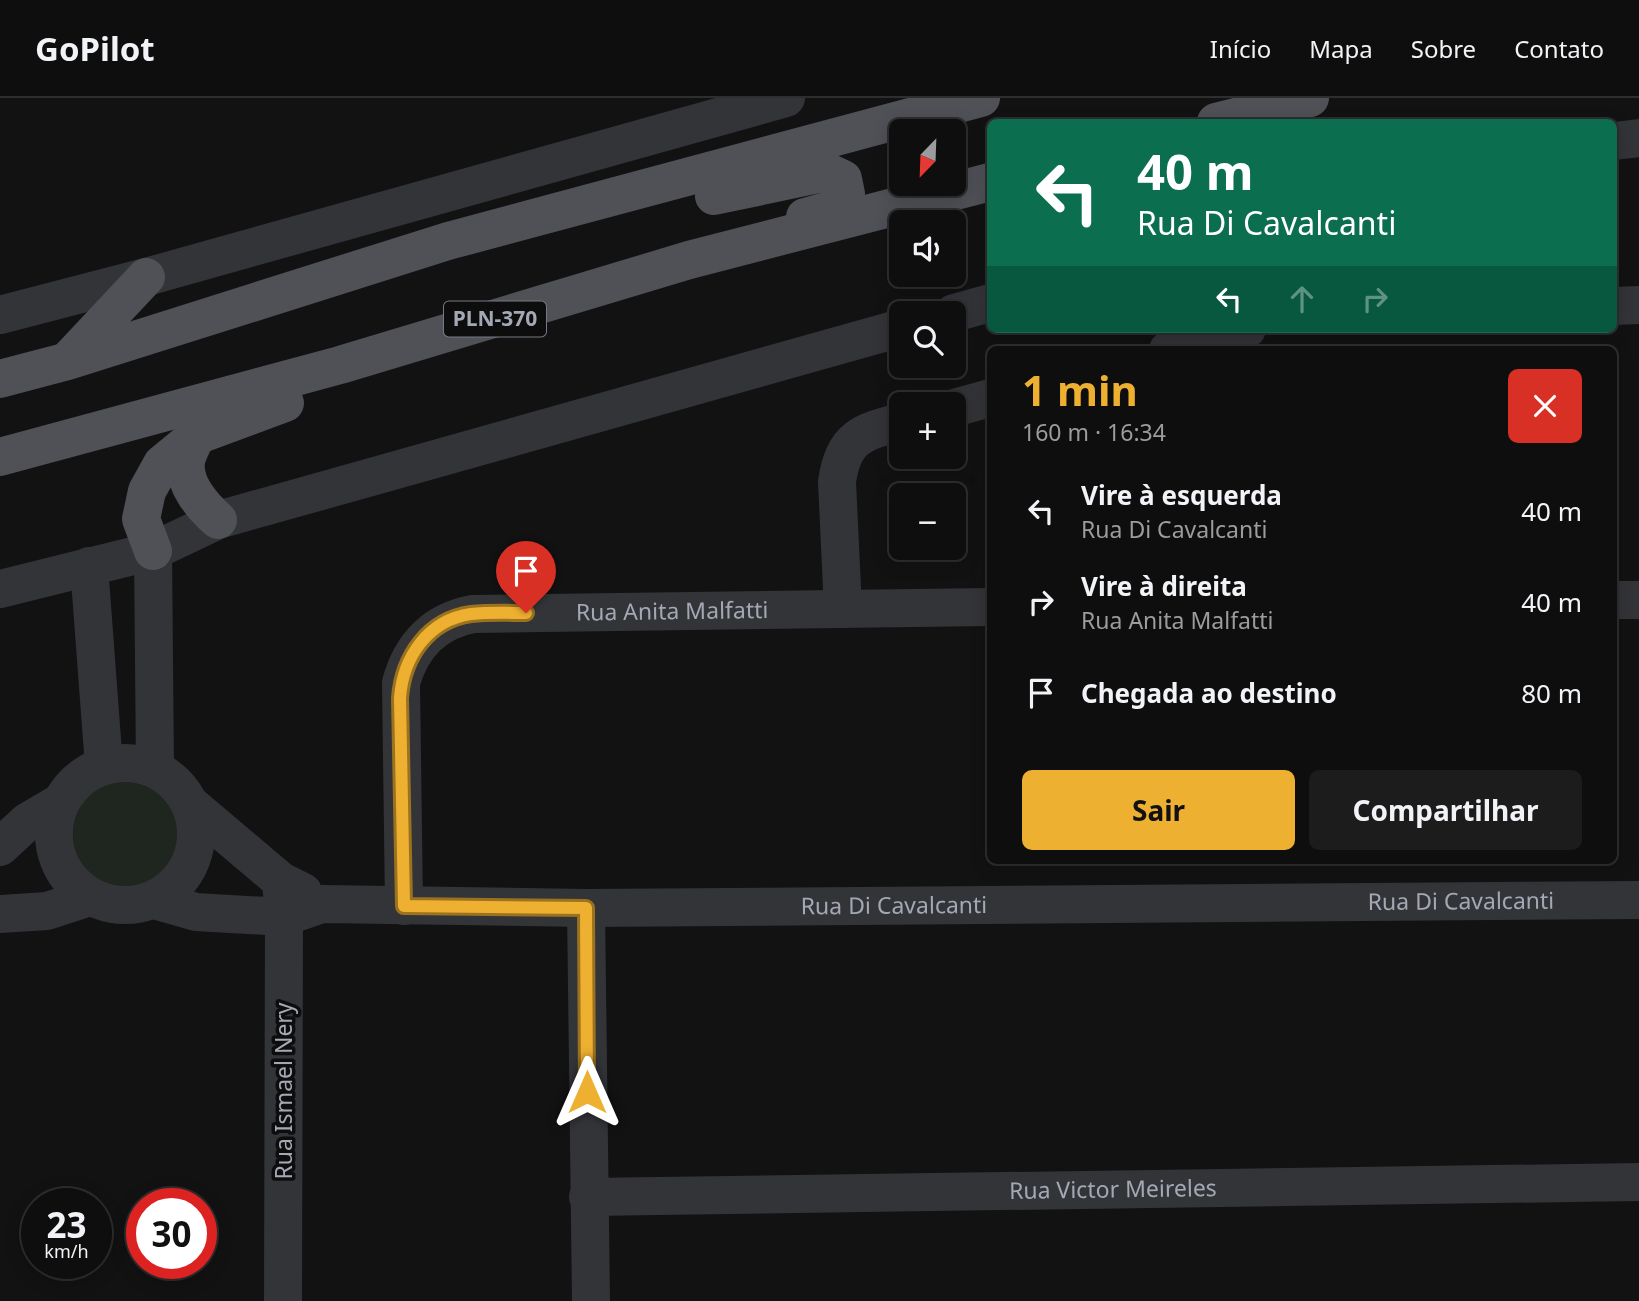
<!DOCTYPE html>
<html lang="pt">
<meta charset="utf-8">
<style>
:root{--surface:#0e0e0e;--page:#1c1c1c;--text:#f1f3f6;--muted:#9b9c9e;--line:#2e2e2e;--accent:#eeb030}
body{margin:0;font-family:"Noto Sans",sans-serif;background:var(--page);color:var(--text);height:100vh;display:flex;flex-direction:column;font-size:26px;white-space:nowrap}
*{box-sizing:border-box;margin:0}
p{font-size:23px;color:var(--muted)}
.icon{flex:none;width:38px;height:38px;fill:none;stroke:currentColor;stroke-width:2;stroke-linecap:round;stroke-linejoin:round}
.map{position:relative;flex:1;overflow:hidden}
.drawer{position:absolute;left:987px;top:248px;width:630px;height:518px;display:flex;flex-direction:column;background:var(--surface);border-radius:10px;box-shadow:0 4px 18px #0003,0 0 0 2px var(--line)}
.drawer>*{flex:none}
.hud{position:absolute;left:987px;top:21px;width:630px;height:214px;border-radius:10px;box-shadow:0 4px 18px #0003,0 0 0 2px var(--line);background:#0b6e4f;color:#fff;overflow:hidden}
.needle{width:46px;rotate:203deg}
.fabs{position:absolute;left:889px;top:21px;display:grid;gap:14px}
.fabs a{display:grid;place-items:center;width:77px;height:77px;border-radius:10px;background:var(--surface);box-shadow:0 4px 18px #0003,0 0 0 2px var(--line);font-size:35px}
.speed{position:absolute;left:21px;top:1090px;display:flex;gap:14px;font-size:35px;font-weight:700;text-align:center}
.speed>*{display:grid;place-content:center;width:91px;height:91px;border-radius:50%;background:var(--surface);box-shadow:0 4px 18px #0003,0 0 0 2px var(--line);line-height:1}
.speed small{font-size:18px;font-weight:400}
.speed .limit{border:10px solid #d22;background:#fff;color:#111}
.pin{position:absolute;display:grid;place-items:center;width:60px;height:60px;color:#fff;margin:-72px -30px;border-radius:50% 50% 50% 0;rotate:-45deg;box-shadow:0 0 7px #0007}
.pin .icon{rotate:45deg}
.me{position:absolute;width:77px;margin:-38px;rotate:0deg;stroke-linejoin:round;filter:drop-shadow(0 0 5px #0008)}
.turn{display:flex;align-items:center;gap:24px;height:147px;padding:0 35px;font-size:32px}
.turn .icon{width:91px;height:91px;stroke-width:2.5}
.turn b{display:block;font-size:49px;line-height:60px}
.lanes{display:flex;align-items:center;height:66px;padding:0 35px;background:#0003;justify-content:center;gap:35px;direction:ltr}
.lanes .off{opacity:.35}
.round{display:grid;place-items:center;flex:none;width:74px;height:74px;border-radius:10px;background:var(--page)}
.head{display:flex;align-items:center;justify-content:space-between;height:119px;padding:0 35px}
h1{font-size:42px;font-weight:700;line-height:52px;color:var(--accent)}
.cta{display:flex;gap:14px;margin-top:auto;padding:14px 35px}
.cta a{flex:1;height:80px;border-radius:10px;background:var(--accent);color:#111;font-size:28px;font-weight:700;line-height:80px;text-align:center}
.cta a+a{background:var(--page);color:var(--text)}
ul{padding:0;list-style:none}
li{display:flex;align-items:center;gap:21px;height:91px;padding:0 35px}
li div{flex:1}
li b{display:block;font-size:26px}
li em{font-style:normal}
header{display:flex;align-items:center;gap:42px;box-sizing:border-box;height:98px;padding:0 35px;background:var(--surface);border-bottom:2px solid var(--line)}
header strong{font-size:33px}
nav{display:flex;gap:38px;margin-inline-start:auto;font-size:24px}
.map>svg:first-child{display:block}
.green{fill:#1e261f}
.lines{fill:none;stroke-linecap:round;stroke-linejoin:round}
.minor{stroke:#333438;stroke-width:38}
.major{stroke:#4f5157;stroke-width:38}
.route-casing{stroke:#9b721f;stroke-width:18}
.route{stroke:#eeb030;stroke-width:12}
.labels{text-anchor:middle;stroke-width:7;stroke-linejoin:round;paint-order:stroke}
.shield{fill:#0d0d0e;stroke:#777a82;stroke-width:2}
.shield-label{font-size:21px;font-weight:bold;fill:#a4a8b4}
.street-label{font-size:23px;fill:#a4a8b4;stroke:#0d0d0e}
</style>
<header>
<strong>GoPilot</strong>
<nav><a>Início</a><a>Mapa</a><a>Sobre</a><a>Contato</a></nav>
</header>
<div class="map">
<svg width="1639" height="1203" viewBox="0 0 1639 1203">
<rect width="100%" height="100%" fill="#121213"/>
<circle class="green" cx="126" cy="736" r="53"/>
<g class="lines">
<g class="minor">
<path d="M 1614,43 L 1639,40"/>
<path d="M 1614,208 L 1639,207"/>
<path d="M 954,215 L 990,205"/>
<path d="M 0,217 L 146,179 L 786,0"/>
<path d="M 1168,252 L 1247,231"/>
<path d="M 954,310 L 990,300"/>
<path d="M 153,453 L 155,671"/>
<path d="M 89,468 L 104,668"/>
<path d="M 0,491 L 153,453 L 218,422 L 901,230"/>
<path d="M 1614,502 L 1639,502"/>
<path d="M 843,511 L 837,384 C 843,339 862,334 901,324"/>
<circle cx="125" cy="736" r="71"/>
<path d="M 190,706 L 281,783 L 303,794"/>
<path d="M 0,749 L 27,724 L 61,704"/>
<path d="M 281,783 L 284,819 L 283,1203"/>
<path id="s1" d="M 154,802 L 196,814 L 284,819 L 322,806 L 586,810 L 1639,802"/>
<path id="s2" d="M 404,808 L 401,585 C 411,548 434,523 473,516 L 990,509"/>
<path d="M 586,810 L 591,1203"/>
<path d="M 0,816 L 47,813 L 90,799"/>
<path id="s3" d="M 588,1099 L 1639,1084"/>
</g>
<g class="major">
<path d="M 1216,24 L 1310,0"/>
<path d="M 714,98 L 828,74 L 843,81 L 846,96 L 837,110 L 805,119"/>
<path d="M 69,261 L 146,179"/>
<path d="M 0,281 L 68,263 L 448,143 L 981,0"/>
<path d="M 196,338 C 193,346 187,356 186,364 C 183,386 203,409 218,422"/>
<path d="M 0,359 L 340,267 L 689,162 L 990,84"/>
<path d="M 153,453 L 141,421 L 147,393 L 162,366 L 196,338 L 285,305"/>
</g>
</g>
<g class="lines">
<g class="route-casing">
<path id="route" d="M 526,515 C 508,515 489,514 471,516 C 428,522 403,559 400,600 L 404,808 L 586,810 L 587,994"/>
</g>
<use href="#route" class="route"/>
</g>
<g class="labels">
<rect class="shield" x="444" y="203.5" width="102" height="35" rx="5"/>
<g class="shield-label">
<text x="495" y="228">PLN-370</text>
</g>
<g class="street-label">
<text dy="8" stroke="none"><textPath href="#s2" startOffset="528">Rua Anita Malfatti</textPath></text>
<text dy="8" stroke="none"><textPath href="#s1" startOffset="1311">Rua Di Cavalcanti</textPath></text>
<text dy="8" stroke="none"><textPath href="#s1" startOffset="744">Rua Di Cavalcanti</textPath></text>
<text transform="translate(284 993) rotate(-90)" y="8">Rua Ismael Nery</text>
<text dy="8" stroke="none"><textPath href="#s3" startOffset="525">Rua Victor Meireles</textPath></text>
</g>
</g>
</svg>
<div class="fabs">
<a><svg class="needle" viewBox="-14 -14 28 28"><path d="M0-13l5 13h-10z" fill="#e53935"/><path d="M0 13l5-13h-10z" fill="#9b9c9e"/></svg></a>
<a><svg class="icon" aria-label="sound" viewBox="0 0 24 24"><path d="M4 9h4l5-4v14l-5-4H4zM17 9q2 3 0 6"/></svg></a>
<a><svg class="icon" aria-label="search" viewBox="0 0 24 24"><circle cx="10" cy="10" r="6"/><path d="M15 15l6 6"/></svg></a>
<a>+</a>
<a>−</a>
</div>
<div class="speed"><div>23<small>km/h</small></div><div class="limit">30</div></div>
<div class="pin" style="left:526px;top:515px;background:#d93025"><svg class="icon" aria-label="arrive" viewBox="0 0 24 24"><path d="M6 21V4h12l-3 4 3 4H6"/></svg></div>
<svg class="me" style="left:587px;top:994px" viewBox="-20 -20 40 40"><path d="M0-17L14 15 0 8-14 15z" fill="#eeb030" stroke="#fff" stroke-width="4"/></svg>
<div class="hud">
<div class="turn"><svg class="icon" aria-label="left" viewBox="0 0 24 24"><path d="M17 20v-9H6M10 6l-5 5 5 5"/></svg><div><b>40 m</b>Rua Di Cavalcanti</div></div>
<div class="lanes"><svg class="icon" aria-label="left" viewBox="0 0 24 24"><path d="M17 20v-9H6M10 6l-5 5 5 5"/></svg><svg class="icon off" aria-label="ahead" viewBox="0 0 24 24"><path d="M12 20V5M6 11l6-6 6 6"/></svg><svg class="icon off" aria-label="right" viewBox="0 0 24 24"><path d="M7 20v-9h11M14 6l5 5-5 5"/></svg></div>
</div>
<section class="drawer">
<div class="head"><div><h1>1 min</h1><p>160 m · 16:34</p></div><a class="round" style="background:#d93025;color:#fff"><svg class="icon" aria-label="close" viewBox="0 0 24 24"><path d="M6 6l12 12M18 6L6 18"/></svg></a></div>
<ul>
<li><svg class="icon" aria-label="left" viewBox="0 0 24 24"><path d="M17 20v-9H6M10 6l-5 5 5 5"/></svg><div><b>Vire à esquerda</b><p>Rua Di Cavalcanti</p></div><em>40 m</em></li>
<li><svg class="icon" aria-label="right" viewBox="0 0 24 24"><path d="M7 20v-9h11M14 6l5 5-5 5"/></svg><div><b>Vire à direita</b><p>Rua Anita Malfatti</p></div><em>40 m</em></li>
<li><svg class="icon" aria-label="arrive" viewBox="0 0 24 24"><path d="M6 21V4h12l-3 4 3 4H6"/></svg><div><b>Chegada ao destino</b></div><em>80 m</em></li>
</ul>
<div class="cta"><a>Sair</a><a>Compartilhar</a></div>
</section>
</div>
